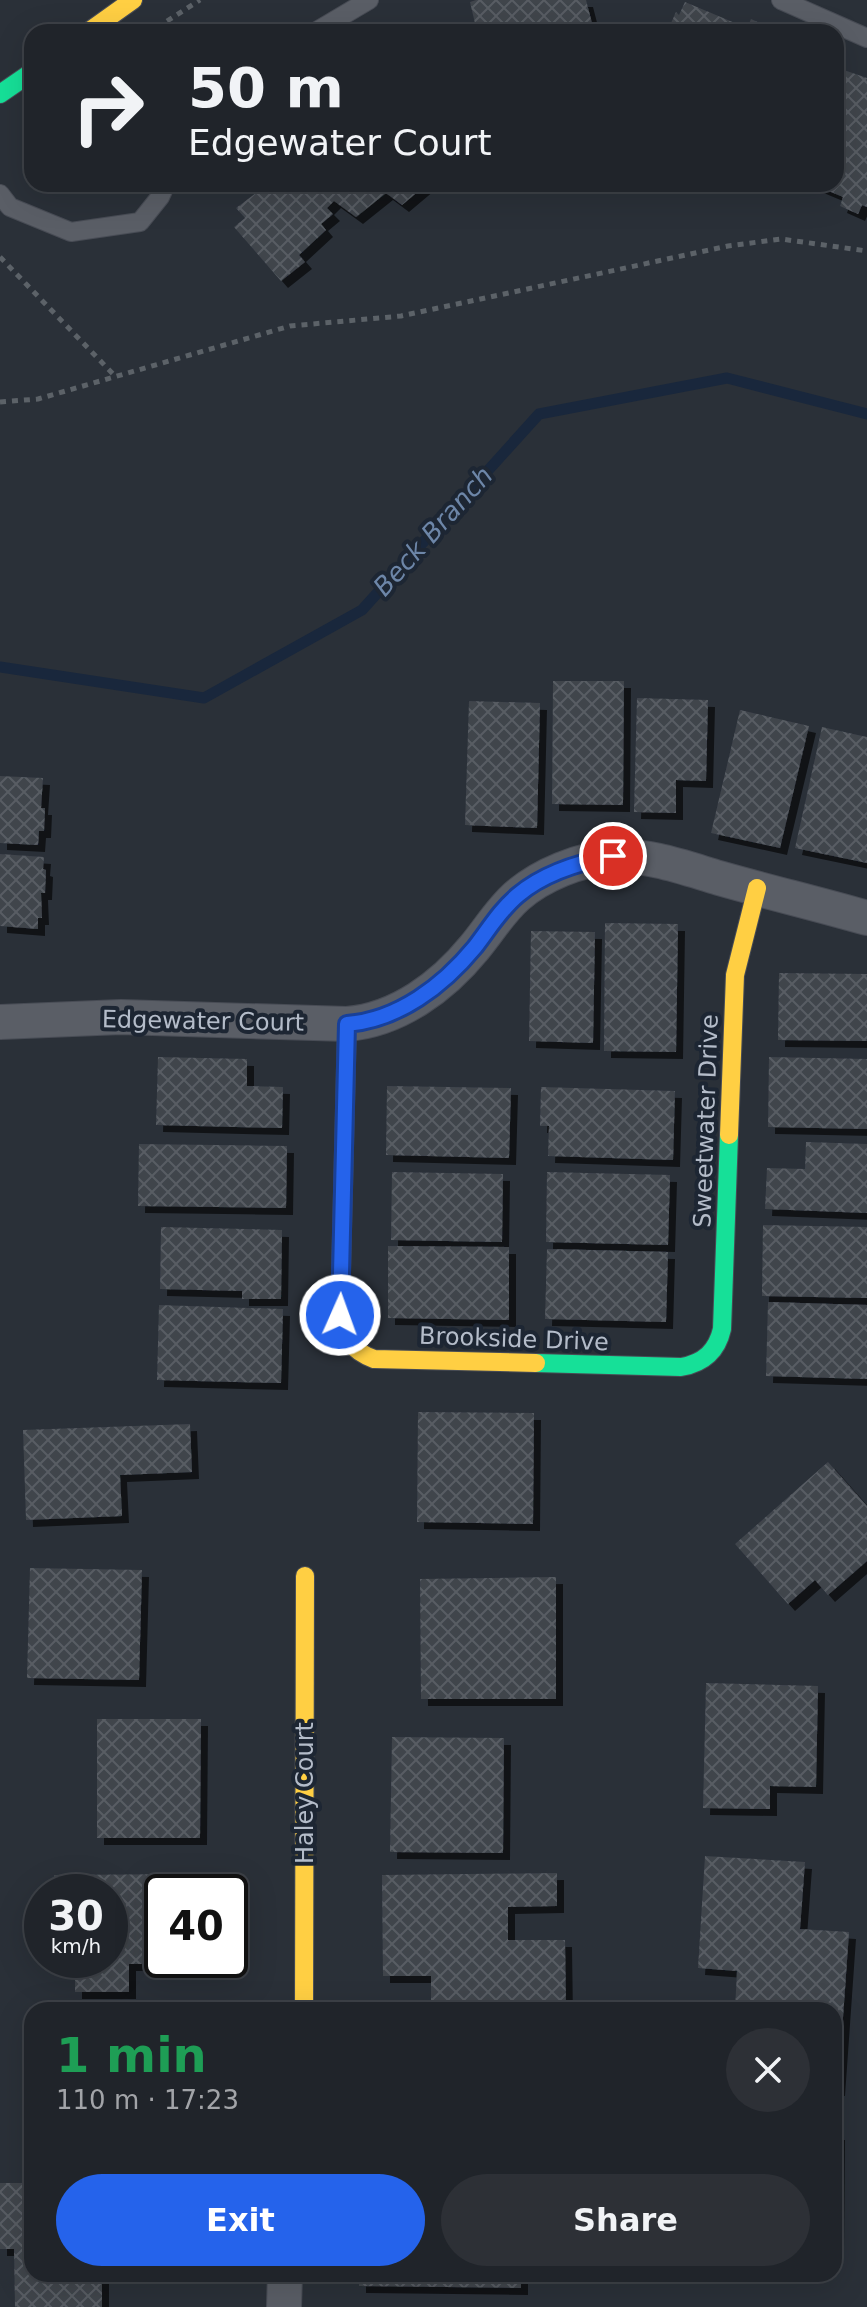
<!DOCTYPE html>
<meta charset="utf-8">
<style>
:root{--surface:#20242a;--page:#2d3036;--text:#f1f3f6;--muted:#a2a4a8;--line:#3d4147;--accent:#2563eb}
body{margin:0;font-family:"DejaVu Sans",sans-serif;background:var(--page);color:var(--text);height:100vh;display:flex;flex-direction:column;font-size:30px;white-space:nowrap}
*{box-sizing:border-box;margin:0}
p{font-size:26px;color:var(--muted)}
.icon{flex:none;width:44px;height:44px;fill:none;stroke:currentColor;stroke-width:2;stroke-linecap:round;stroke-linejoin:round}
.map{position:relative;flex:1;overflow:hidden}
.side{position:absolute;left:24px;top:2002px;width:818px;height:280px;display:flex;flex-direction:column;background:var(--surface);border-radius:24px;box-shadow:0 8px 32px #0002,0 0 0 2px var(--line)}
.side>*{flex:none}
.guide{position:absolute;left:24px;top:24px;width:820px;height:168px;border-radius:24px;box-shadow:0 8px 32px #0002,0 0 0 2px var(--line);background:#20242a;color:var(--text);overflow:hidden}
.speed{position:absolute;left:24px;top:1874px;display:flex;gap:16px;font-size:40px;font-weight:700;text-align:center}
.speed>*{display:grid;place-content:center;width:104px;height:104px;border-radius:50%;background:var(--surface);box-shadow:0 8px 32px #0002,0 0 0 2px var(--line);line-height:1}
.speed small{font-size:20px;font-weight:400}
.speed .limit{border:4px solid #111;border-radius:12px;background:#fff;color:#111}
.pin{position:absolute;display:grid;place-items:center;width:68px;height:68px;color:#fff;margin:-34px;border:4px solid #fff;border-radius:50%;box-shadow:0 2px 8px #0007}
.me{position:absolute;width:88px;margin:-44px;rotate:2deg;stroke-linejoin:round;filter:drop-shadow(0 0 6px #0008)}
.turn{display:flex;align-items:center;gap:28px;height:168px;padding:0 32px;font-size:36px}
.turn .icon{width:104px;height:104px;stroke-width:2.5}
.turn b{display:block;font-size:56px;line-height:68px}
.round{display:grid;place-items:center;flex:none;width:84px;height:84px;border-radius:42px;background:var(--page)}
.headline{display:flex;align-items:center;justify-content:space-between;height:136px;padding:0 32px}
h1{font-size:48px;font-weight:700;line-height:60px;color:#1e9e55}
.action{display:flex;gap:16px;margin-top:auto;padding:16px 32px}
.action a{flex:1;height:92px;border-radius:48px;background:var(--accent);color:#fff;font-size:32px;font-weight:700;line-height:92px;text-align:center}
.action a+a{background:var(--page);color:var(--text)}
.map>svg:first-child{display:block}
.lines{fill:none;stroke-linecap:round;stroke-linejoin:round}
.stream{stroke:#19273c;stroke-width:11}
.building{fill:url(#building-cross-hatch);filter:url(#shadow)}
.lane-casing{stroke:#484c55;stroke-width:20}
.street-casing{stroke:#484c55;stroke-width:36}
.fast-casing{stroke:#484c55;stroke-width:20}
.slow-casing{stroke:#484c55;stroke-width:20}
.path{stroke:#5c6268;stroke-width:5;stroke-dasharray:6 6;stroke-linecap:butt}
.lane{stroke:#5a5e66;stroke-width:18}
.street{stroke:#5a5e66;stroke-width:34}
.fast{stroke:#16e098;stroke-width:18}
.slow{stroke:#ffcf43;stroke-width:18}
.route-casing{stroke:#184099;stroke-width:20}
.route{stroke:#2563eb;stroke-width:14}
.labels{text-anchor:middle;stroke-width:8;stroke-linejoin:round;paint-order:stroke}
.street-label{font-size:24px;fill:#b4bcc9;stroke:#1d2633}
.water-label{font-size:26px;font-style:italic;fill:#6d86a8;stroke:#1d2633}
</style>
<div class="map">
<svg width="867" height="2307" viewBox="0 0 867 2307">
<defs>
<pattern id="building-cross-hatch" width="8" height="8" patternUnits="userSpaceOnUse" patternTransform="scale(2)"><rect width="8" height="8" fill="#3f444c"/><path d="M0 0l8 8M0 8l8-8" fill="none" stroke="#585d64"/></pattern>
<filter id="shadow"><feDropShadow dx="7" dy="7" stdDeviation="0" flood-color="#0009"/></filter>
</defs>
<rect width="100%" height="100%" fill="#2a3038"/>
<g class="lines">
<path class="stream" d="M 0,667 L 204,698 L 362,610 L 539,414 L 727,378 L 867,414"/>
</g>
<g class="building">
<path d="M 476,0 L 586,0 L 594,31 L 601,28 L 602,32 L 477,32 L 470,2 Z"/>
<path d="M 685,2 L 747,28 L 751,19 L 773,29 L 772,32 L 667,32 L 676,12 L 679,15 Z"/>
<path d="M 841,69 L 867,78 L 867,207 L 862,205 L 858,214 L 840,206 L 843,197 L 812,184 L 836,184 L 836,76 Z"/>
<path d="M 254,184 L 427,184 L 402,205 L 386,193 L 356,217 L 334,201 L 327,208 L 333,214 L 321,224 L 326,230 L 299,255 L 305,262 L 281,281 L 234,227 L 245,218 L 236,208 L 256,193 L 252,186 Z"/>
<path d="M 553,681 L 624,681 L 623,805 L 552,804 Z"/>
<path d="M 637,698 L 708,700 L 706,781 L 676,780 L 676,813 L 634,812 Z"/>
<path d="M 469,701 L 540,703 L 537,828 L 465,825 Z"/>
<path d="M 740,710 L 809,726 L 780,848 L 711,833 Z"/>
<path d="M 822,727 L 867,737 L 867,863 L 795,848 Z"/>
<path d="M 0,776 L 43,778 L 41,808 L 45,808 L 44,831 L 39,831 L 38,845 L 0,843 Z"/>
<path d="M 0,854 L 44,857 L 43,869 L 46,870 L 45,893 L 41,893 L 42,918 L 38,918 L 38,929 L 0,926 Z"/>
<path d="M 605,923 L 678,924 L 676,1052 L 604,1051 Z"/>
<path d="M 531,931 L 595,932 L 593,1043 L 529,1041 Z"/>
<path d="M 779,973 L 867,974 L 867,1041 L 778,1040 Z"/>
<path d="M 158,1057 L 247,1059 L 247,1086 L 283,1087 L 282,1128 L 156,1125 Z"/>
<path d="M 769,1057 L 867,1059 L 867,1129 L 768,1127 Z"/>
<path d="M 387,1086 L 511,1088 L 509,1158 L 386,1155 Z"/>
<path d="M 541,1087 L 675,1091 L 673,1160 L 548,1156 L 549,1126 L 540,1126 Z"/>
<path d="M 806,1142 L 867,1144 L 867,1213 L 765,1209 L 767,1168 L 805,1169 Z"/>
<path d="M 139,1144 L 287,1146 L 286,1208 L 138,1206 Z"/>
<path d="M 392,1172 L 503,1174 L 502,1242 L 391,1240 Z"/>
<path d="M 547,1172 L 670,1175 L 668,1245 L 546,1242 Z"/>
<path d="M 763,1225 L 867,1227 L 867,1298 L 762,1296 Z"/>
<path d="M 161,1227 L 282,1230 L 281,1299 L 242,1299 L 242,1291 L 160,1289 Z"/>
<path d="M 388,1246 L 509,1247 L 509,1320 L 388,1318 Z"/>
<path d="M 547,1249 L 668,1252 L 666,1322 L 545,1319 Z"/>
<path d="M 768,1302 L 867,1305 L 867,1379 L 766,1376 Z"/>
<path d="M 159,1305 L 283,1309 L 281,1383 L 157,1380 Z"/>
<path d="M 418,1412 L 534,1413 L 533,1524 L 417,1522 Z"/>
<path d="M 190,1424 L 192,1472 L 120,1475 L 122,1516 L 26,1520 L 23,1430 Z"/>
<path d="M 828,1462 L 867,1506 L 867,1561 L 828,1595 L 815,1580 L 788,1604 L 735,1544 Z"/>
<path d="M 30,1568 L 142,1570 L 139,1680 L 27,1678 Z"/>
<path d="M 556,1577 L 556,1699 L 421,1699 L 420,1579 Z"/>
<path d="M 706,1683 L 818,1686 L 816,1787 L 770,1786 L 770,1809 L 703,1808 Z"/>
<path d="M 97,1719 L 201,1719 L 200,1838 L 97,1838 Z"/>
<path d="M 392,1737 L 504,1738 L 503,1853 L 390,1852 Z"/>
<path d="M 705,1856 L 805,1862 L 800,1929 L 849,1932 L 838,2089 L 834,2089 L 834,2010 L 735,2010 L 737,1971 L 698,1968 Z"/>
<path d="M 557,1873 L 557,1906 L 508,1907 L 508,1940 L 565,1940 L 566,2009 L 431,2009 L 431,1976 L 383,1976 L 382,1875 Z"/>
<path d="M 191,1874 L 192,1892 L 162,1892 L 162,1960 L 192,1960 L 192,1964 L 129,1964 L 129,1992 L 75,1992 L 75,1964 L 55,1965 L 55,1960 L 110,1960 L 110,1892 L 54,1892 L 54,1875 Z"/>
<path d="M 834,2133 L 838,2133 L 837,2242 L 834,2242 Z"/>
<path d="M 0,2183 L 32,2183 L 32,2274 L 102,2274 L 102,2307 L 15,2307 L 14,2249 L 0,2249 Z"/>
<path d="M 359,2274 L 521,2274 L 521,2288 L 359,2286 Z"/>
</g>
<g class="lines">
<g class="lane-casing">
<g id="lane">
<path d="M 781,0 L 867,38"/>
<path d="M 315,32 L 369,0"/>
<path d="M 0,194 L 10,207 L 71,232 L 140,222 L 160,197 L 166,184"/>
</g>
</g>
<g class="street-casing">
<g id="street">
<path d="M 0,1022 L 121,1017 L 347,1024 C 398,1020 443,986 474,948 C 489,930 500,911 517,896 C 541,875 580,859 612,857 C 648,854 685,868 719,878 C 768,892 818,904 867,918"/>
<path d="M 284,2307 L 285,2274"/>
</g>
</g>
<g class="fast-casing">
<g id="fast">
<path d="M 0,94 L 32,72"/>
<path d="M 536,1363 L 681,1367 C 704,1363 717,1351 722,1329 L 729,1135"/>
</g>
</g>
<g class="slow-casing">
<g id="slow">
<path d="M 88,32 L 133,0"/>
<path d="M 347,1024 L 340,1315 C 343,1337 352,1351 374,1359 L 536,1363"/>
<path d="M 729,1135 L 735,975 L 757,888"/>
<path d="M 304,2010 L 305,1576"/>
</g>
</g>
<g class="path">
<path d="M 167,21 L 200,0"/>
<path d="M 0,257 L 115,376"/>
<path d="M 0,402 L 38,399 L 290,326 L 401,316 L 728,246 L 781,239 L 867,251"/>
</g>
<use href="#lane" class="lane"/>
<use href="#street" class="street"/>
<use href="#fast" class="fast"/>
<use href="#slow" class="slow"/>
</g>
<g class="lines">
<g class="route-casing">
<path id="route" d="M 340,1315 L 347,1024 C 398,1020 443,986 475,947 C 489,929 500,910 518,895 C 544,873 580,862 613,856"/>
</g>
<use href="#route" class="route"/>
</g>
<g class="labels">
<g class="street-label">
<text transform="translate(203 1021) rotate(1)" y="8">Edgewater Court</text>
<text transform="translate(706 1121) rotate(-88)" y="8">Sweetwater Drive</text>
<text transform="translate(514 1339) rotate(2)" y="8">Brookside Drive</text>
<text transform="translate(305 1793) rotate(-90)" y="8">Haley Court</text>
</g>
<g class="water-label">
<text transform="translate(433 531) rotate(-48)" y="9">Beck Branch</text>
</g>
</g>
</svg>
<div class="speed"><div>30<small>km/h</small></div><div class="limit">40</div></div>
<div class="pin" style="left:613px;top:856px;background:#d93025"><svg class="icon" aria-label="arrive" viewBox="0 0 24 24"><path d="M6 21V4h12l-3 4 3 4H6"/></svg></div>
<svg class="me" style="left:340px;top:1315px" viewBox="-20 -20 40 40"><circle r="17" fill="#2563eb" stroke="#fff" stroke-width="3"/><path d="M0-11L8 9 0 5-8 9z" fill="#fff"/></svg>
<div class="guide">
<div class="turn"><svg class="icon" aria-label="right" viewBox="0 0 24 24"><path d="M7 20v-9h11M14 6l5 5-5 5"/></svg><div><b>50 m</b>Edgewater Court</div></div>
</div>
<section class="side">
<div class="headline"><div><h1>1 min</h1><p>110 m · 17:23</p></div><a class="round"><svg class="icon" aria-label="close" viewBox="0 0 24 24"><path d="M6 6l12 12M18 6L6 18"/></svg></a></div>
<div class="action"><a>Exit</a><a>Share</a></div>
</section>
</div>
